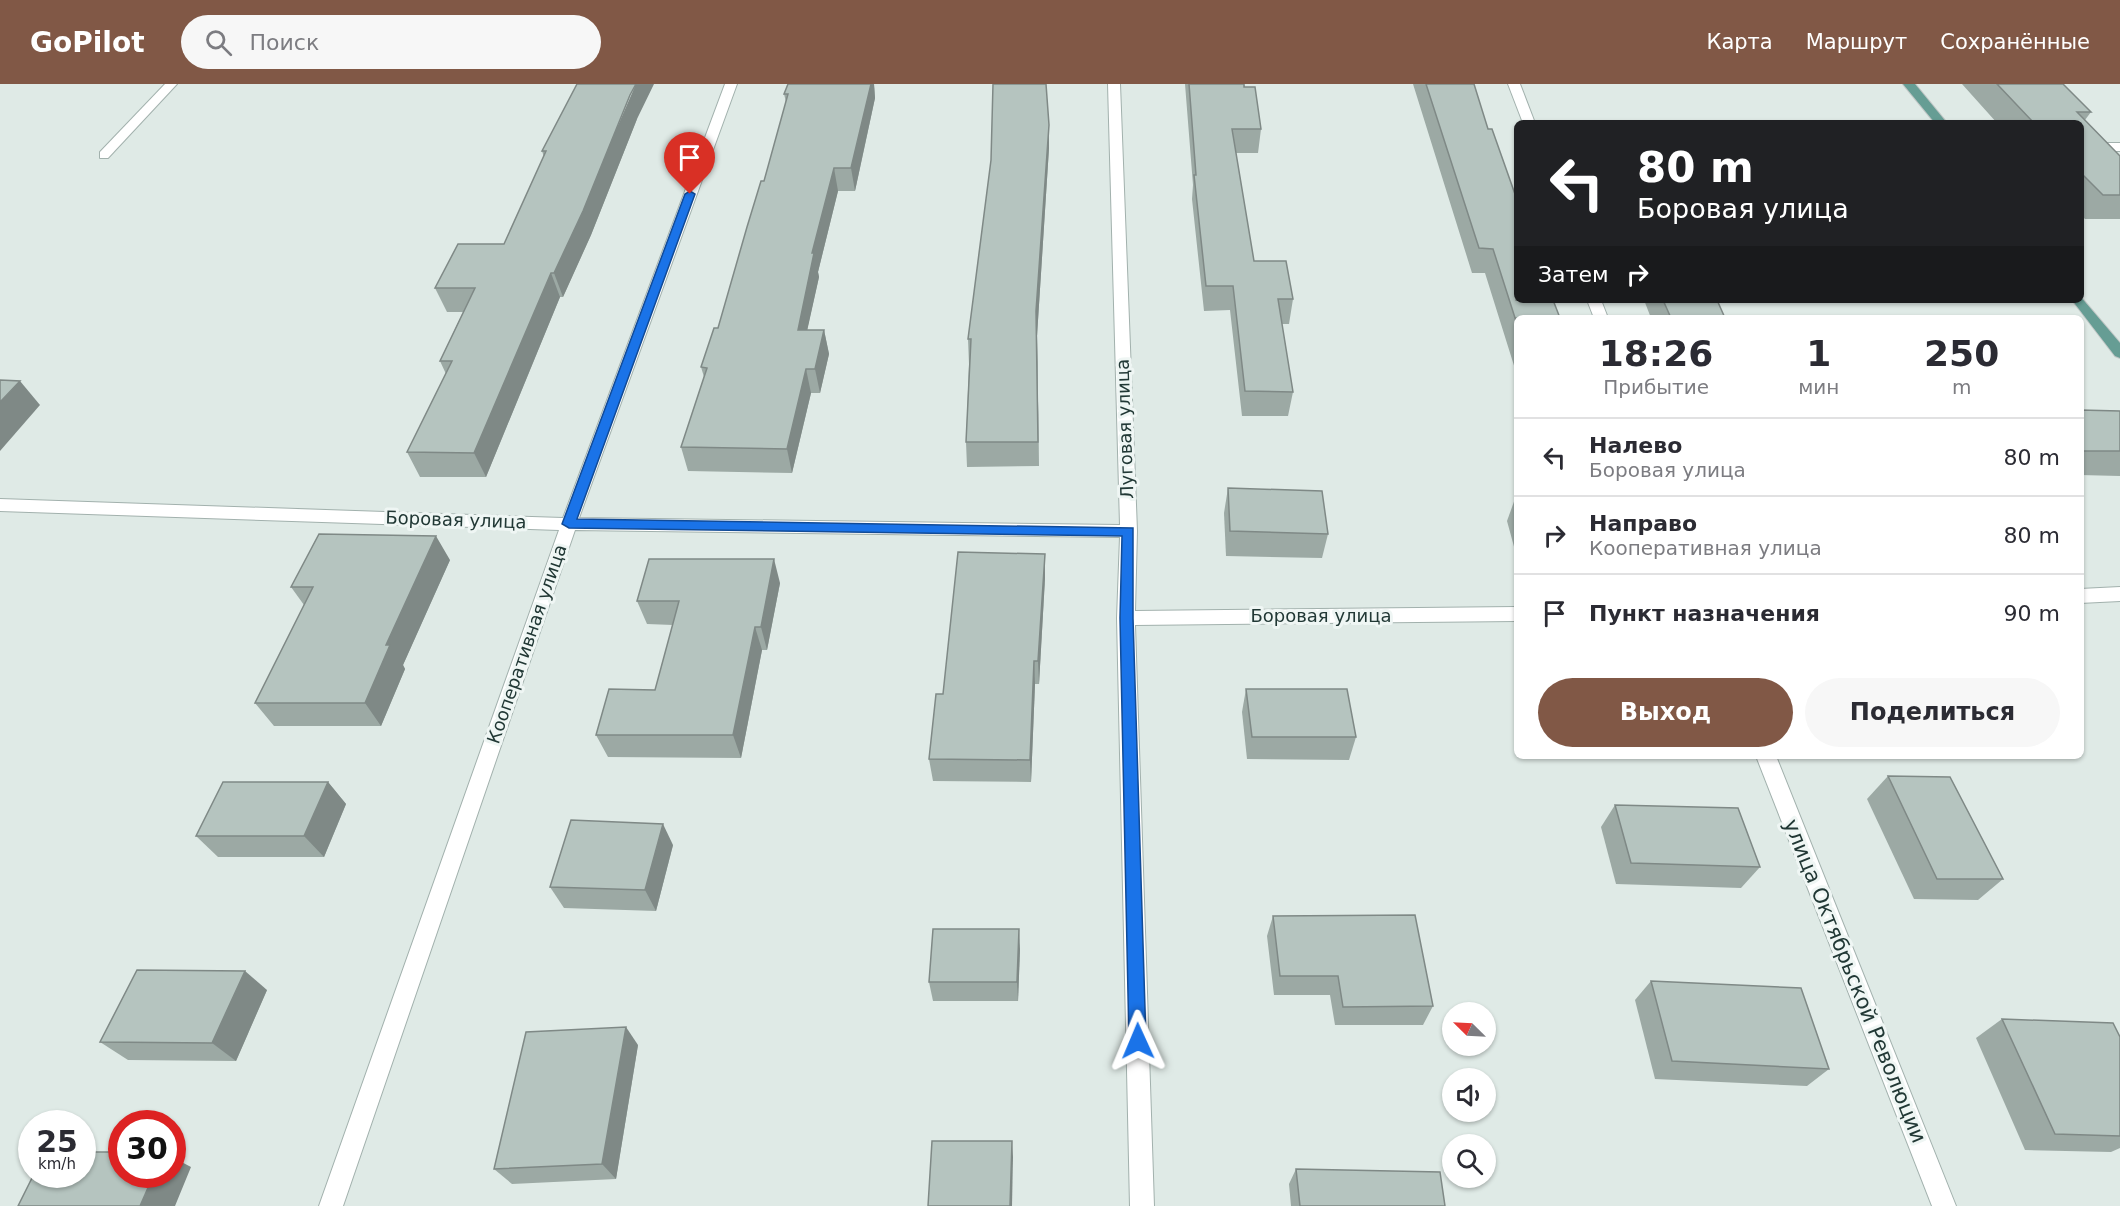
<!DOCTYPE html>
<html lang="ru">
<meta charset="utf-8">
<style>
:root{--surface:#fff;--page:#f7f7f7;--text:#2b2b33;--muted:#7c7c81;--line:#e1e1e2;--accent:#815846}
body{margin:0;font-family:"DejaVu Sans",sans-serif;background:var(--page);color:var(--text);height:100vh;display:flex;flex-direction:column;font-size:22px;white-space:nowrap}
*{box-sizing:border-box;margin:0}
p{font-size:20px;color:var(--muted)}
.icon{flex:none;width:33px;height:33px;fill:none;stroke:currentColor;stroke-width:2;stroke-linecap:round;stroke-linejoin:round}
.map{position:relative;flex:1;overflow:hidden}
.panel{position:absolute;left:1514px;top:231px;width:570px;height:444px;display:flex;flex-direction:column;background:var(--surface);border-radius:9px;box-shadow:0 2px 4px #0004}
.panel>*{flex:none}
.hud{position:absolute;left:1514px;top:36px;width:570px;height:183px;border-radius:9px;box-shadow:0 2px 4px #0004;background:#202124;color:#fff;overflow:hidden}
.needle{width:39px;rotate:294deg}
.tools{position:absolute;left:1442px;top:918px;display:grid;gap:12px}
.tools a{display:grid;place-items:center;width:54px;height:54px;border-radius:50%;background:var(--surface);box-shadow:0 2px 4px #0004;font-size:30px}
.speed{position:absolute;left:18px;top:1026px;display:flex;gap:12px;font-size:30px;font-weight:700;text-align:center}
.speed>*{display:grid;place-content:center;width:78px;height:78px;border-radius:50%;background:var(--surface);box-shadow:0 2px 4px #0004;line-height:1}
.speed small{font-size:15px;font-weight:400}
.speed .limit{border:9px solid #d22;background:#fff;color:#111}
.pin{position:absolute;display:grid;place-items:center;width:51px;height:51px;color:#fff;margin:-62px -26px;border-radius:50% 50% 50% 0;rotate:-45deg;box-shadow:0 0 6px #0007}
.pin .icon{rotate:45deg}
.me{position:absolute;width:66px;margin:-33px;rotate:359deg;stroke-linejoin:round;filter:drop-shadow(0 0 4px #0008)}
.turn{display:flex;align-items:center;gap:21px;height:126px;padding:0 24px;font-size:27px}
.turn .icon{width:78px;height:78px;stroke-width:2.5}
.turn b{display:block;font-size:42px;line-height:51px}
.then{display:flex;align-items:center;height:57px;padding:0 24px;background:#0003;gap:12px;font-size:22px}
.eta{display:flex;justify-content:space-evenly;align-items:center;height:102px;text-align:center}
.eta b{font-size:36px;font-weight:600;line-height:42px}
.cta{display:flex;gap:12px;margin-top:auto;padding:12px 24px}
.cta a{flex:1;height:69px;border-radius:36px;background:var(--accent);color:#fff;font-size:24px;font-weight:600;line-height:69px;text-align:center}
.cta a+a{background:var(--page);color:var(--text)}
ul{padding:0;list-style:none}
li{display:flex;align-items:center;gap:18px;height:78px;padding:0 24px;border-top:2px solid var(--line)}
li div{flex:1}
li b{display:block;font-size:22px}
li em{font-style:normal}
header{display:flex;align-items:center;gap:36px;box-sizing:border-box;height:84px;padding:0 30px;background:var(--accent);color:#fff}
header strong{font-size:28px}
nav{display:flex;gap:33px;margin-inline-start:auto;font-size:21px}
.search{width:420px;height:54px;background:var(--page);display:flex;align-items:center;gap:15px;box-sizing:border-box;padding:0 21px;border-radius:33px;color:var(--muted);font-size:22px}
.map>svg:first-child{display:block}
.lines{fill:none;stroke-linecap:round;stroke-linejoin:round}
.minor-casing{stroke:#a2b1ad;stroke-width:2}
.major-casing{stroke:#c1c7c6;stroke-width:2}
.minor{fill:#fff;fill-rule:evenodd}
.major{fill:#669d94;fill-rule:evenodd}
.wall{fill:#9ca9a4}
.shaded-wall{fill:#7f8986}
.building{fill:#b5c4bf;stroke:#7f8986;stroke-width:1.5}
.route{fill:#1a73e8;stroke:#114b97;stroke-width:1.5}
.labels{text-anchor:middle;stroke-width:6;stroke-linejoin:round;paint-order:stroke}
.street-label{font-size:18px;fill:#213835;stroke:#eff6f4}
.near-street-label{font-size:21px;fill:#213835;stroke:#eff6f4}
</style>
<header>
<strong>GoPilot</strong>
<div class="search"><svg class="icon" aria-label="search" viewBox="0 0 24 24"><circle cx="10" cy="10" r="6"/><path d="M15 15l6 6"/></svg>Поиск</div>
<nav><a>Карта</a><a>Маршрут</a><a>Сохранённые</a></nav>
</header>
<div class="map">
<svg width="2120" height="1122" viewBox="0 0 2120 1122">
<rect width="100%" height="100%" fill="#dfeae6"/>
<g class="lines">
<g class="minor-casing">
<g id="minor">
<path d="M 165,0 L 177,0 L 108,74 L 100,74 L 100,68 Z"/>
<path d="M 725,0 L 737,0 L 579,434 L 1120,441 L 1108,0 L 1120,0 L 1137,447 L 1135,527 L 1516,523 L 1516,537 L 1135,541 L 1154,1122 L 1130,1122 L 1117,534 L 1120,453 L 575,446 L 343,1122 L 319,1122 L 559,446 L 0,427 L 0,415 L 563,434 Z"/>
<path d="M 1508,0 L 1520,0 L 1535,39 L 1523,39 Z"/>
<rect x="2080" y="59" width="40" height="8"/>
<path d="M 1587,216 L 1601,216 L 1608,234 L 1594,234 Z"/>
<path d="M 2120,503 L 2120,517 L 2080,519 L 2080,505 Z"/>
<path d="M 1756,672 L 1776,672 L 1956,1122 L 1932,1122 Z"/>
</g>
</g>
<g class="major-casing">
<g id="major">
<path d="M 1903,0 L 1915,0 L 1947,39 L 1935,39 Z"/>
<path d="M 2080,212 L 2120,259 L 2120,274 L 2115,272 L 2072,216 L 2080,216 Z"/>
</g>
</g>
<use href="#minor" class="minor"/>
<use href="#major" class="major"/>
</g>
<g class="wall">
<path d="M 788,0 L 874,0 L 875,14 L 855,107 L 838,107 L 818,188 L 819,193 L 807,246 L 824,246 L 829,270 L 820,309 L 811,309 L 792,389 L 688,387 L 681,363 L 704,293 L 701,283 L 718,244 L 764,97 L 786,18 L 784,10 Z"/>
<path d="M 1185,0 L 1244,0 L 1261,45 L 1258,69 L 1236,69 L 1254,177 L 1293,215 L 1289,240 L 1282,240 L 1293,308 L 1288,332 L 1242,332 L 1230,226 L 1204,227 L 1192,115 L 1193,101 Z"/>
<path d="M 1413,0 L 1474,0 L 1516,234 L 1516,288 L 1485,189 L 1472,189 Z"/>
<path d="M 1962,0 L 2063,0 L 2091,28 L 2085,36 L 2120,72 L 2120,135 L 2085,135 L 2080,130 L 2080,39 L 1997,39 Z"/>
<path d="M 637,35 L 591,151 L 563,213 L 560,213 L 486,393 L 420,393 L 407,368 L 446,290 L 440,277 L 463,228 L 447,228 L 435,204 L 504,160 L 544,73 L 542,67 Z"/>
<path d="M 1049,41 L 1049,64 L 1037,252 L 1039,382 L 967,383 L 966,358 L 969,280 L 968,255 Z"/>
<path d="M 1644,216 L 1717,216 L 1725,234 L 1651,234 Z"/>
<path d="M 2080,326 L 2120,327 L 2120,392 L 2080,391 Z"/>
<path d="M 1228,404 L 1328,450 L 1322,474 L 1226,472 L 1224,429 Z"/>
<path d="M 1516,412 L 1516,470 L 1507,437 Z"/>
<path d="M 1045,470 L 1045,494 L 1039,600 L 1035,600 L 1031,698 L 933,697 L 929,675 L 943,610 Z"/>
<path d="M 450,476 L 403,581 L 405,585 L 381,642 L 274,642 L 255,619 L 304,521 L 291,503 Z"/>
<path d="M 780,499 L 767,566 L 762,566 L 741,674 L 608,673 L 596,651 L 655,606 L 673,541 L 647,540 L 637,517 Z"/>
<path d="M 1246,605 L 1356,653 L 1349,676 L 1247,675 L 1242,628 Z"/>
<path d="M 1888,692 L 2003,795 L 1978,816 L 1914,815 L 1867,715 Z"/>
<path d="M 328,698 L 346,720 L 324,773 L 218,773 L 196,752 Z"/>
<path d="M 1615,721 L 1760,783 L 1741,804 L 1616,800 L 1601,743 Z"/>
<path d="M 673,761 L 656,827 L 564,824 L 550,803 Z"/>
<path d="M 1273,832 L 1433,922 L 1423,941 L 1335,941 L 1330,911 L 1274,911 L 1267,852 Z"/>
<path d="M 1020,865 L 1018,917 L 933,917 L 929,898 Z"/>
<path d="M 1651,897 L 1829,985 L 1807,1002 L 1655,995 L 1635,916 Z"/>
<path d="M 267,906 L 236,977 L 128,976 L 100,958 Z"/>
<path d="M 2002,935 L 2120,953 L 2120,1064 L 2111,1068 L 2025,1066 L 1976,954 Z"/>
<path d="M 638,961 L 616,1095 L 512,1100 L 494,1085 Z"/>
<path d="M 1296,1085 L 1445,1122 L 1291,1122 L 1289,1100 Z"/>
</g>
<g class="shaded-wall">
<path d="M 636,0 L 654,0 L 637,35 L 591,151 L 563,213 L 554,189 Z"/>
<path d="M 871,0 L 874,0 L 875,14 L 855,107 L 851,84 Z"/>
<path d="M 1049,41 L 1049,64 L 1037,252 L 1039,382 L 1036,227 Z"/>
<path d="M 834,84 L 838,107 L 818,188 L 819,193 L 802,270 L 798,246 L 812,169 Z"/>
<path d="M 551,189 L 560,213 L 486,393 L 474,369 Z"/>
<path d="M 824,246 L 829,270 L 820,309 L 815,285 Z"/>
<path d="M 806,285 L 811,309 L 792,389 L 787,365 Z"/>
<path d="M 20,297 L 40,321 L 0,367 L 0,318 Z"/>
<path d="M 436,452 L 450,476 L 403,581 L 405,585 L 381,642 L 365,619 L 386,561 Z"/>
<path d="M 1045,470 L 1045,494 L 1039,600 L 1038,577 Z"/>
<path d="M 774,475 L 780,499 L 767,566 L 761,543 Z"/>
<path d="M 755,543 L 762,566 L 741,674 L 733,651 Z"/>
<path d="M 1034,577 L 1035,600 L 1031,698 L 1030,676 Z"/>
<path d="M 328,698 L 346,720 L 324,773 L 304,752 Z"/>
<path d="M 663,740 L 673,761 L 656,827 L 645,806 Z"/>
<path d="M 1019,845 L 1020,865 L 1018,917 L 1017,898 Z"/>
<path d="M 245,887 L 267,906 L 236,977 L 212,959 Z"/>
<path d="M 626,943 L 638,961 L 616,1095 L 602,1080 Z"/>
<path d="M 1012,1057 L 1013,1073 L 1012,1122 L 1010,1122 Z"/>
<path d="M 172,1073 L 191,1083 L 175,1122 L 140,1122 L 154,1090 L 172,1090 Z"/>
</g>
<g class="building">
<path d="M 577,0 L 636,0 L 630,11 L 583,127 L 554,189 L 551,189 L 474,369 L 407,368 L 452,277 L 440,277 L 475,204 L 435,204 L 458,160 L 504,160 L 546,67 L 542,67 Z"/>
<path d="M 788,0 L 871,0 L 851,84 L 834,84 L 812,169 L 814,169 L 798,246 L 824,246 L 815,285 L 806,285 L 787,365 L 681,363 L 707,284 L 701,283 L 714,244 L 718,244 L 747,143 L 761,97 L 764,97 L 788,10 L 784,10 Z"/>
<path d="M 993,0 L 1046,0 L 1049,41 L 1036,227 L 1038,358 L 966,358 L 971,255 L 968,255 L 991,76 Z"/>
<path d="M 1189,0 L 1244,0 L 1244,3 L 1255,3 L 1261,45 L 1232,45 L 1254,177 L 1286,177 L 1293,215 L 1278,215 L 1293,308 L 1245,307 L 1233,202 L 1206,202 L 1194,91 L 1196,91 Z"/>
<path d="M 1426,0 L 1474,0 L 1488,45 L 1492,45 L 1516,113 L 1516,216 L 1553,216 L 1560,234 L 1516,234 L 1516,237 L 1493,165 L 1479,164 Z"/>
<path d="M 1997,0 L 2063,0 L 2091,28 L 2077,28 L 2120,72 L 2120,111 L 2103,111 L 2080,88 L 2080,39 L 2034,39 Z"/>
<path d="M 1663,216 L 1717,216 L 1725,234 L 1671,234 Z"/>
<path d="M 0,296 L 20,297 L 0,318 Z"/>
<path d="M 2080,326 L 2120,327 L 2120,367 L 2080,367 Z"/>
<path d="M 1228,404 L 1322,407 L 1328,450 L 1230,447 Z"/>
<path d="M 319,450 L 436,452 L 386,561 L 390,561 L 365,619 L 255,619 L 313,503 L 291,503 Z"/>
<path d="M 958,468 L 1045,470 L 1038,577 L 1034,577 L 1030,676 L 929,675 L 936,610 L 943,610 Z"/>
<path d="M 649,475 L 774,475 L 761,543 L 755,543 L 733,651 L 596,651 L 609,605 L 655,606 L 679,517 L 637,517 Z"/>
<path d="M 1246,605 L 1347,605 L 1356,653 L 1252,653 Z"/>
<path d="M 1888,692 L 1950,693 L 2003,795 L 1937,795 Z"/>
<path d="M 223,698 L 328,698 L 304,752 L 196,752 Z"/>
<path d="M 1615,721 L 1738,724 L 1760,783 L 1631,779 Z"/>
<path d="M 571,736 L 663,740 L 645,806 L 550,803 Z"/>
<path d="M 1415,831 L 1433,922 L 1343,923 L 1338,892 L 1280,892 L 1273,832 Z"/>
<path d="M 933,845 L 1019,845 L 1017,898 L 929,898 Z"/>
<path d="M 137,886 L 245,887 L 212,959 L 100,958 Z"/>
<path d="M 1651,897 L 1801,904 L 1829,985 L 1672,977 Z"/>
<path d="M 2002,935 L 2113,939 L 2120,953 L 2120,1052 L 2055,1050 Z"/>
<path d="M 626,943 L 602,1080 L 494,1085 L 526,948 Z"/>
<path d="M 932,1057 L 1012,1057 L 1010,1122 L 928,1122 Z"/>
<path d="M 82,1068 L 122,1068 L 122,1090 L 154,1090 L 140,1122 L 18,1122 L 34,1090 L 82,1090 Z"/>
<path d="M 1296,1085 L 1440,1088 L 1445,1122 L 1300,1122 Z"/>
</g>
<path class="route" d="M 690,107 L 695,110 L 577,435 L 1133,444 L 1133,534 L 1146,957 L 1144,963 L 1138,966 L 1132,963 L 1129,957 L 1120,534 L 1122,452 L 569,444 L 562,440 L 685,110 Z"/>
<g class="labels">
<g class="street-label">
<text transform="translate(1125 345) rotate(-92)" y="6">Луговая улица</text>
<text transform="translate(456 436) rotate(2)" y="6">Боровая улица</text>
<text x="1321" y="538">Боровая улица</text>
<text transform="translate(527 560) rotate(-71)" y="6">Кооперативная улица</text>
</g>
<g class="near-street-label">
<text transform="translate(1855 897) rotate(68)" y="7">улица Октябрьской Революции</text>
</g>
</g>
</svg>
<div class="tools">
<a><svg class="needle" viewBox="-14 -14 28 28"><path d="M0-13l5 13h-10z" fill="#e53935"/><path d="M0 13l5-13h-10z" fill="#7c7c81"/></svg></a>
<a><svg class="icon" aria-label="sound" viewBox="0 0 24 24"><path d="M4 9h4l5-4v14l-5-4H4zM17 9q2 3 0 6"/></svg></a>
<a><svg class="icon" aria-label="search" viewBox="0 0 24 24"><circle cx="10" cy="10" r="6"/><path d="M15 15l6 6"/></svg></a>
</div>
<div class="speed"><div>25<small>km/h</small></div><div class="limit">30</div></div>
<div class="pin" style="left:690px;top:110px;background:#d93025"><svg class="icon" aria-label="arrive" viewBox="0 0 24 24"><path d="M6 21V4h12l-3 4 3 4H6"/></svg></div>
<svg class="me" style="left:1138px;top:957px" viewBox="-20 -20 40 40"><path d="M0-17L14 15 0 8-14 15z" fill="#1a73e8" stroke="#fff" stroke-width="4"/></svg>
<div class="hud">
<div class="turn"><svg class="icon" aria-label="left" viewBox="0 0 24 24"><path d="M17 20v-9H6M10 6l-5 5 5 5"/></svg><div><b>80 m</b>Боровая улица</div></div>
<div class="then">Затем<svg class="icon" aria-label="right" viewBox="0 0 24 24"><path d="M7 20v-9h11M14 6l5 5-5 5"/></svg></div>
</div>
<section class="panel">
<div class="eta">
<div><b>18:26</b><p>Прибытие</p></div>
<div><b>1</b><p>мин</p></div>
<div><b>250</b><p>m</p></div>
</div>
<ul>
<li><svg class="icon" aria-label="left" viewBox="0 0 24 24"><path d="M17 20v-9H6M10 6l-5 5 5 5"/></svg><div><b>Налево</b><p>Боровая улица</p></div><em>80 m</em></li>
<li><svg class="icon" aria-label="right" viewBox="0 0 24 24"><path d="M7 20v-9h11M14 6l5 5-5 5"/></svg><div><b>Направо</b><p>Кооперативная улица</p></div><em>80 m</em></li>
<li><svg class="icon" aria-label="arrive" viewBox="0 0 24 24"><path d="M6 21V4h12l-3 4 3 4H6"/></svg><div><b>Пункт назначения</b></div><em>90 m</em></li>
</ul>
<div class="cta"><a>Выход</a><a>Поделиться</a></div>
</section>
</div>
